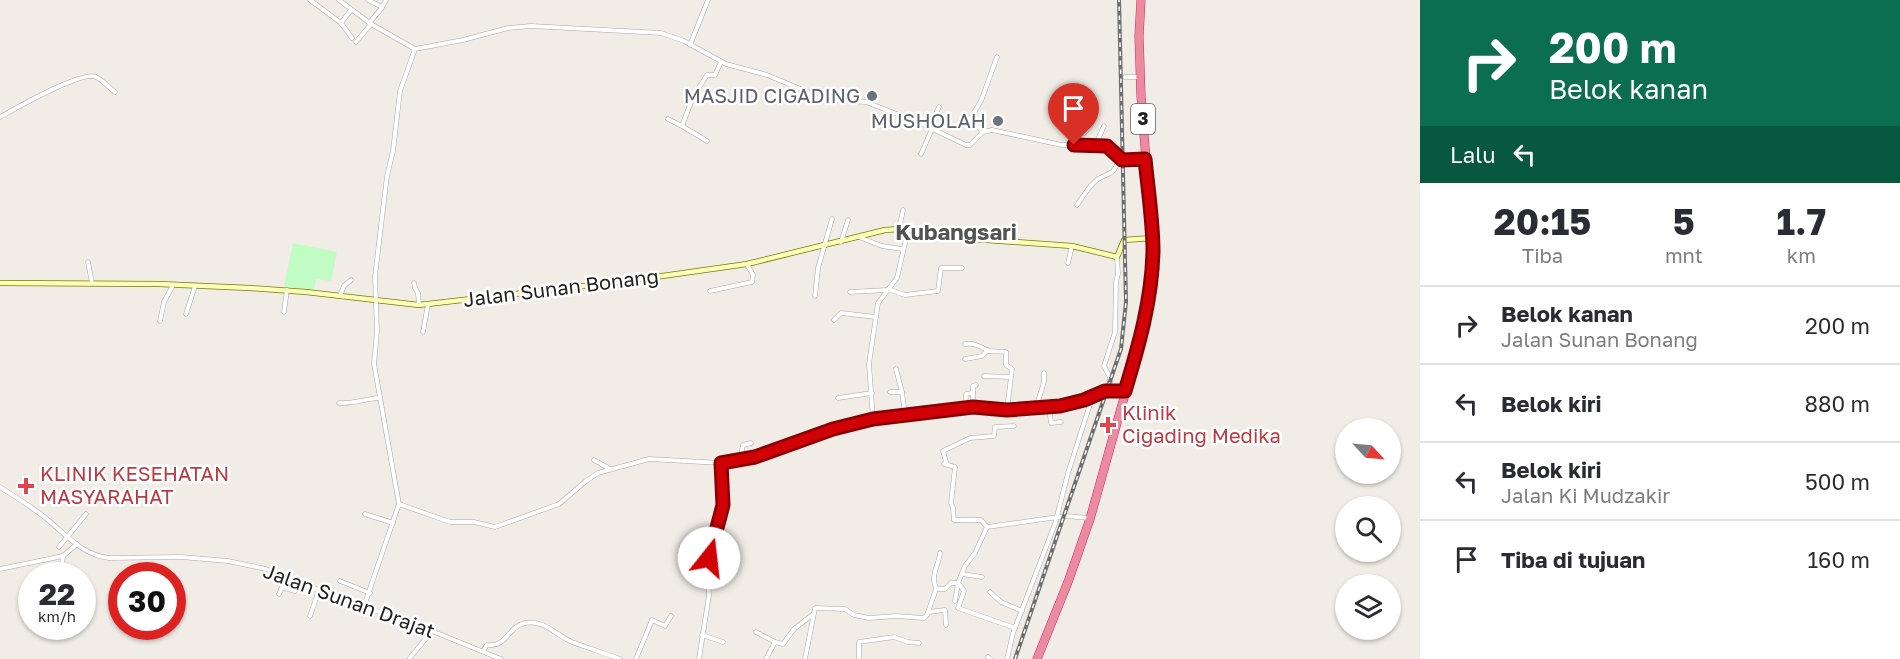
<!DOCTYPE html>
<html lang="id">
<style>
:root{--surface:#fff;--page:#f7f7f7;--text:#2b2b33;--muted:#7c7c81;--line:#e1e1e2}
body{margin:0;font-family:"Golos Text",sans-serif;background:var(--page);color:var(--text);height:100vh;display:flex;flex-direction:column;font-size:22px;white-space:nowrap}
*{box-sizing:border-box;margin:0}
p{font-size:20px;color:var(--muted)}
.icon{flex:none;width:33px;height:33px;fill:none;stroke:currentColor;stroke-width:2;stroke-linecap:round;stroke-linejoin:round}
.map{position:relative;flex:1;overflow:hidden}
.drawer{display:flex;flex-direction:column;background:var(--surface);width:480px}
.drawer>*{flex:none}
.banner{background:#0b6e4f;color:#fff;overflow:hidden}
.needle{width:39px;rotate:116deg}
.tools{position:absolute;left:1335px;top:418px;display:grid;gap:12px}
.tools a{display:grid;place-items:center;width:66px;height:66px;border-radius:50%;background:var(--surface);box-shadow:0 2px 4px #0004;font-size:30px}
.speed{position:absolute;left:18px;top:562px;display:flex;gap:12px;font-size:30px;font-weight:700;text-align:center}
.speed>*{display:grid;place-content:center;width:78px;height:78px;border-radius:50%;background:var(--surface);box-shadow:0 2px 4px #0004;line-height:1}
.speed small{font-size:15px;font-weight:400}
.speed .limit{border:9px solid #d22;background:#fff;color:#111}
.pin{position:absolute;display:grid;place-items:center;width:51px;height:51px;color:#fff;margin:-62px -26px;border-radius:50% 50% 50% 0;rotate:-45deg;box-shadow:0 0 6px #0007}
.pin .icon{rotate:45deg}
.me{position:absolute;width:66px;margin:-33px;rotate:16deg;stroke-linejoin:round;filter:drop-shadow(0 0 4px #0008)}
.turn{display:flex;align-items:center;gap:21px;height:126px;padding:0 30px;font-size:27px}
.turn .icon{width:78px;height:78px;stroke-width:2.5}
.turn b{display:block;font-size:42px;line-height:51px}
.then{display:flex;align-items:center;height:57px;padding:0 30px;background:#0003;gap:12px;font-size:22px}
.eta{display:flex;justify-content:space-evenly;align-items:center;height:102px;text-align:center}
.eta b{font-size:36px;font-weight:700;line-height:42px}
ul{padding:0;list-style:none}
li{display:flex;align-items:center;gap:18px;height:78px;padding:0 30px;border-top:2px solid var(--line)}
li div{flex:1}
li b{display:block;font-size:22px}
li em{font-style:normal}
main{display:flex;flex:1;min-height:0}
.map>svg:first-child{display:block}
.park{fill:#c2fcc5}
.lines{fill:none;stroke-linecap:round;stroke-linejoin:round}
.street-casing{stroke:#a7a7a7;stroke-width:5}
.secondary-casing{stroke:#747e00;stroke-width:6}
.highway-casing{stroke:#e41f68;stroke-width:9}
.street{stroke:#fff;stroke-width:4}
.secondary{stroke:#fbfdb9;stroke-width:4.5}
.highway{stroke:#eb8ba0;stroke-width:8}
.rail-casing{stroke:#6e6e6e;stroke-width:4}
.rail{stroke:#fff;stroke-width:1.5;stroke-dasharray:4.5;stroke-linecap:butt}
.route-casing{stroke:#870004;stroke-width:15}
.route{stroke:#d00006;stroke-width:10}
.worship-dot{fill:#6b7280;stroke:#fff;stroke-width:2}
.health-dot{fill:#e0444e;stroke:#fff;stroke-width:2}
.labels{text-anchor:middle;stroke-width:5;stroke-linejoin:round;paint-order:stroke}
.shield{fill:#fff;stroke:#636363;stroke-width:1.5}
.shield-label{font-size:18px;font-weight:bold;fill:#202020}
.worship-label{font-size:20px;fill:#5b616d;stroke:#fff;text-anchor:end}
.street-label{font-size:20px;fill:#202020;stroke:#fff}
.health-label{font-size:20px;fill:#be3a42;stroke:#fff;text-anchor:start}
.quarter-label{font-size:22px;font-weight:bold;fill:#535353;stroke:#fff}
</style>
<main>
<div class="map">
<svg width="1420" height="659" viewBox="0 0 1420 659">
<rect width="100%" height="100%" fill="#f1ede6"/>
<path class="park" d="M 293,243 L 337,252 L 331,281 L 316,279 L 314,292 L 284,286 Z"/>
<g class="lines">
<g class="street-casing">
<g id="street">
<path d="M 310,0 L 341,23"/>
<path d="M 339,0 L 371,24 L 415,49 L 463,40 L 508,28 L 531,26 L 661,33 L 684,41 L 726,64 L 767,75 L 827,100 L 866,102 L 920,123 L 966,145 L 970,145 L 983,132 L 992,130 L 1062,145 L 1104,145 L 1122,160 L 1145,159"/>
<path d="M 368,0 L 382,7"/>
<path d="M 351,10 L 341,23 L 352,38"/>
<path d="M 369,23 L 381,9 L 386,0"/>
<path d="M 356,42 L 371,24"/>
<path d="M 690,45 L 708,0"/>
<path d="M 1125,77 L 1140,77"/>
<path d="M 0,117 C 15,109 82,70 96,77 C 103,80 109,88 115,92"/>
<path d="M 668,119 L 682,126"/>
<path d="M 929,128 L 939,107"/>
<path d="M 983,132 L 970,119 L 981,101 L 997,57"/>
<path d="M 1079,135 L 1084,133 L 1091,125"/>
<path d="M 707,141 L 682,126 L 693,97 L 707,75 L 715,75 L 721,62"/>
<path d="M 1096,144 L 1104,126"/>
<path d="M 1074,145 L 1085,116 L 1084,111"/>
<path d="M 921,154 L 932,129"/>
<path d="M 1077,205 C 1083,197 1091,182 1100,178 C 1114,171 1113,174 1120,158"/>
<path d="M 899,229 L 903,210"/>
<path d="M 859,237 L 882,246 L 902,249"/>
<path d="M 841,242 L 848,220"/>
<path d="M 88,262 L 92,283"/>
<path d="M 1068,263 L 1072,246"/>
<path d="M 414,283 L 415,288 L 418,293 L 419,305"/>
<path d="M 888,289 L 905,295 L 938,291 L 941,268 L 962,268"/>
<path d="M 710,291 L 752,282 L 753,275 L 747,264"/>
<path d="M 850,292 L 887,290"/>
<path d="M 340,296 L 344,286 L 351,280"/>
<path d="M 815,296 L 818,268 L 832,219"/>
<path d="M 284,312 L 287,290"/>
<path d="M 186,314 L 195,286"/>
<path d="M 834,320 L 841,313 L 876,317"/>
<path d="M 160,321 L 164,302 L 173,285"/>
<path d="M 423,332 L 428,304"/>
<path d="M 965,344 C 978,343 979,347 989,351 C 994,352 1001,351 1006,352 L 1006,365 L 1012,369 L 1007,410"/>
<path d="M 965,359 L 982,356 L 988,350"/>
<path d="M 896,369 L 902,392"/>
<path d="M 984,376 L 1011,377"/>
<path d="M 1105,391 L 1110,382 L 1110,377 L 1104,366 L 1115,332 L 1116,282 L 1118,274 L 1117,257"/>
<path d="M 890,392 L 902,392 L 905,414"/>
<path d="M 838,398 L 872,393"/>
<path d="M 339,403 C 354,404 364,399 379,398"/>
<path d="M 973,407 L 973,386 L 976,385"/>
<path d="M 1049,407 L 1051,423 L 1061,422"/>
<path d="M 965,408 L 966,394 L 973,393"/>
<path d="M 1036,408 L 1044,382 L 1044,373"/>
<path d="M 873,419 L 869,364 L 878,303 L 897,278 L 908,230"/>
<path d="M 594,460 L 610,469"/>
<path d="M 740,460 L 743,445 L 751,443"/>
<path d="M 0,487 C 14,496 29,505 43,516 C 64,532 81,555 109,558 L 181,557 L 228,561 L 266,569 L 299,583 L 432,631 L 501,659"/>
<path d="M 399,504 L 450,522 L 474,522 L 495,527 L 559,504 L 586,481 L 598,473 L 649,459 L 721,463 L 755,457 L 833,429 L 873,419 L 965,408 L 1007,410 L 1060,406 L 1084,400 L 1105,391 L 1125,391"/>
<path d="M 365,514 L 393,523"/>
<path d="M 987,527 L 981,520 L 954,520 L 953,508 L 951,503 L 955,467 L 944,464 L 946,462 L 943,451 L 970,438 L 994,436 L 995,427 L 1014,426"/>
<path d="M 59,547 L 86,514"/>
<path d="M 62,565 L 63,556"/>
<path d="M 0,569 L 63,556 L 77,544"/>
<path d="M 962,574 L 982,577"/>
<path d="M 340,581 L 370,593"/>
<path d="M 959,584 L 964,591 L 958,608 L 1015,628"/>
<path d="M 937,589 C 929,577 939,565 940,553"/>
<path d="M 990,592 L 1001,602 L 1022,611"/>
<path d="M 279,594 L 282,587 L 295,591 L 299,583"/>
<path d="M 955,601 L 958,583 L 965,566 L 975,553 L 987,527 L 1065,516 L 1089,518"/>
<path d="M 364,606 L 399,504 L 374,364 L 377,331 L 375,276 L 387,176 L 393,151 L 400,91 L 415,49"/>
<path d="M 928,612 L 945,610 L 946,625"/>
<path d="M 310,616 L 319,590"/>
<path d="M 756,632 L 775,642"/>
<path d="M 702,635 L 723,642"/>
<path d="M 483,651 L 487,645 C 507,648 508,626 525,623 C 543,619 556,635 572,642 C 588,648 604,653 620,659"/>
<path d="M 988,657 L 990,659"/>
<path d="M 409,659 L 432,631"/>
<path d="M 636,659 L 652,620 L 665,626 L 671,616"/>
<path d="M 699,659 L 709,595 L 708,563 L 723,505 L 721,463"/>
<path d="M 766,659 L 775,642 L 783,644 L 794,629 L 812,615"/>
<path d="M 805,659 L 815,608 L 845,609 L 854,615 L 869,618 L 896,616 L 924,618 L 927,615 L 936,589 L 945,589 L 951,583 L 958,583"/>
<path d="M 859,659 L 859,642 L 894,637 L 908,642 L 919,643"/>
<path d="M 1007,659 L 1013,633 L 1055,524 L 1068,473 L 1092,398"/>
</g>
</g>
<g class="secondary-casing">
<path id="secondary" d="M 0,283 L 159,284 L 250,288 L 306,292 L 419,305 L 620,282 L 747,264 L 885,230 L 899,229 L 945,237 L 1072,246 L 1117,257 L 1124,240 L 1152,238"/>
</g>
<g class="highway-casing">
<path id="highway" d="M 1037,659 L 1068,582 L 1090,519 L 1136,355 L 1149,298 L 1153,250 L 1141,96 L 1139,36 L 1141,0"/>
</g>
<use href="#street" class="street"/>
<use href="#secondary" class="secondary"/>
<use href="#highway" class="highway"/>
<g class="rail-casing">
<path id="rail" d="M 1015,659 L 1121,349 L 1126,302 L 1119,0"/>
</g>
<use href="#rail" class="rail"/>
</g>
<g class="lines">
<g class="route-casing">
<path id="route" d="M 709,558 L 723,505 L 721,463 L 755,457 L 833,429 L 873,419 L 973,407 L 1007,410 L 1060,406 L 1084,400 L 1105,391 L 1125,391 C 1139,345 1152,299 1153,251 C 1153,221 1148,190 1145,159 L 1122,160 L 1107,146 L 1074,145"/>
</g>
<use href="#route" class="route"/>
</g>
<g class="worship-dot">
<circle cx="872" cy="96" r="6"/>
<circle cx="998" cy="121" r="6"/>
</g>
<g class="health-dot">
<path d="M1105 416h6v6h6v6h-6v6h-6v-6h-6v-6h6z"/>
<path d="M23 477h6v6h6v6h-6v6h-6v-6h-6v-6h6z"/>
</g>
<g class="labels">
<rect class="shield" x="1131" y="104" width="24" height="30" rx="4.5"/>
<g class="shield-label">
<text x="1143" y="125">3</text>
</g>
<g class="worship-label">
<text x="860" y="103">MASJID CIGADING</text>
<text x="986" y="128">MUSHOLAH</text>
</g>
<g class="street-label">
<text transform="translate(561 288) rotate(-7)" y="7">Jalan Sunan Bonang</text>
<text transform="translate(349 601) rotate(20)" y="7">Jalan Sunan Drajat</text>
</g>
<g class="health-label">
<text x="1122" y="420">Klinik<tspan x="1122" dy="23">Cigading Medika</tspan></text>
<text x="40" y="481">KLINIK KESEHATAN<tspan x="40" dy="23">MASYARAHAT</tspan></text>
</g>
<g class="quarter-label">
<text x="956" y="240">Kubangsari</text>
</g>
</g>
</svg>
<div class="tools">
<a><svg class="needle" viewBox="-14 -14 28 28"><path d="M0-13l5 13h-10z" fill="#e53935"/><path d="M0 13l5-13h-10z" fill="#7c7c81"/></svg></a>
<a><svg class="icon" aria-label="search" viewBox="0 0 24 24"><circle cx="10" cy="10" r="6"/><path d="M15 15l6 6"/></svg></a>
<a><svg class="icon" aria-label="layers" viewBox="0 0 24 24"><path d="M12 4l9 5-9 5-9-5zM3 14l9 5 9-5"/></svg></a>
</div>
<div class="speed"><div>22<small>km/h</small></div><div class="limit">30</div></div>
<div class="pin" style="left:1074px;top:145px;background:#d93025"><svg class="icon" aria-label="arrive" viewBox="0 0 24 24"><path d="M6 21V4h12l-3 4 3 4H6"/></svg></div>
<svg class="me" style="left:709px;top:558px" viewBox="-20 -20 40 40"><circle r="19" fill="#fff"/><path d="M0-13L10 11 0 6-10 11z" fill="#d00006"/></svg>
</div>
<section class="drawer">
<div class="banner">
<div class="turn"><svg class="icon" aria-label="right" viewBox="0 0 24 24"><path d="M7 20v-9h11M14 6l5 5-5 5"/></svg><div><b>200 m</b>Belok kanan</div></div>
<div class="then">Lalu<svg class="icon" aria-label="left" viewBox="0 0 24 24"><path d="M17 20v-9H6M10 6l-5 5 5 5"/></svg></div>
</div>
<div class="eta">
<div><b>20:15</b><p>Tiba</p></div>
<div><b>5</b><p>mnt</p></div>
<div><b>1.7</b><p>km</p></div>
</div>
<ul>
<li><svg class="icon" aria-label="right" viewBox="0 0 24 24"><path d="M7 20v-9h11M14 6l5 5-5 5"/></svg><div><b>Belok kanan</b><p>Jalan Sunan Bonang</p></div><em>200 m</em></li>
<li><svg class="icon" aria-label="left" viewBox="0 0 24 24"><path d="M17 20v-9H6M10 6l-5 5 5 5"/></svg><div><b>Belok kiri</b></div><em>880 m</em></li>
<li><svg class="icon" aria-label="left" viewBox="0 0 24 24"><path d="M17 20v-9H6M10 6l-5 5 5 5"/></svg><div><b>Belok kiri</b><p>Jalan Ki Mudzakir</p></div><em>500 m</em></li>
<li><svg class="icon" aria-label="arrive" viewBox="0 0 24 24"><path d="M6 21V4h12l-3 4 3 4H6"/></svg><div><b>Tiba di tujuan</b></div><em>160 m</em></li>
</ul>
</section>
</main>
